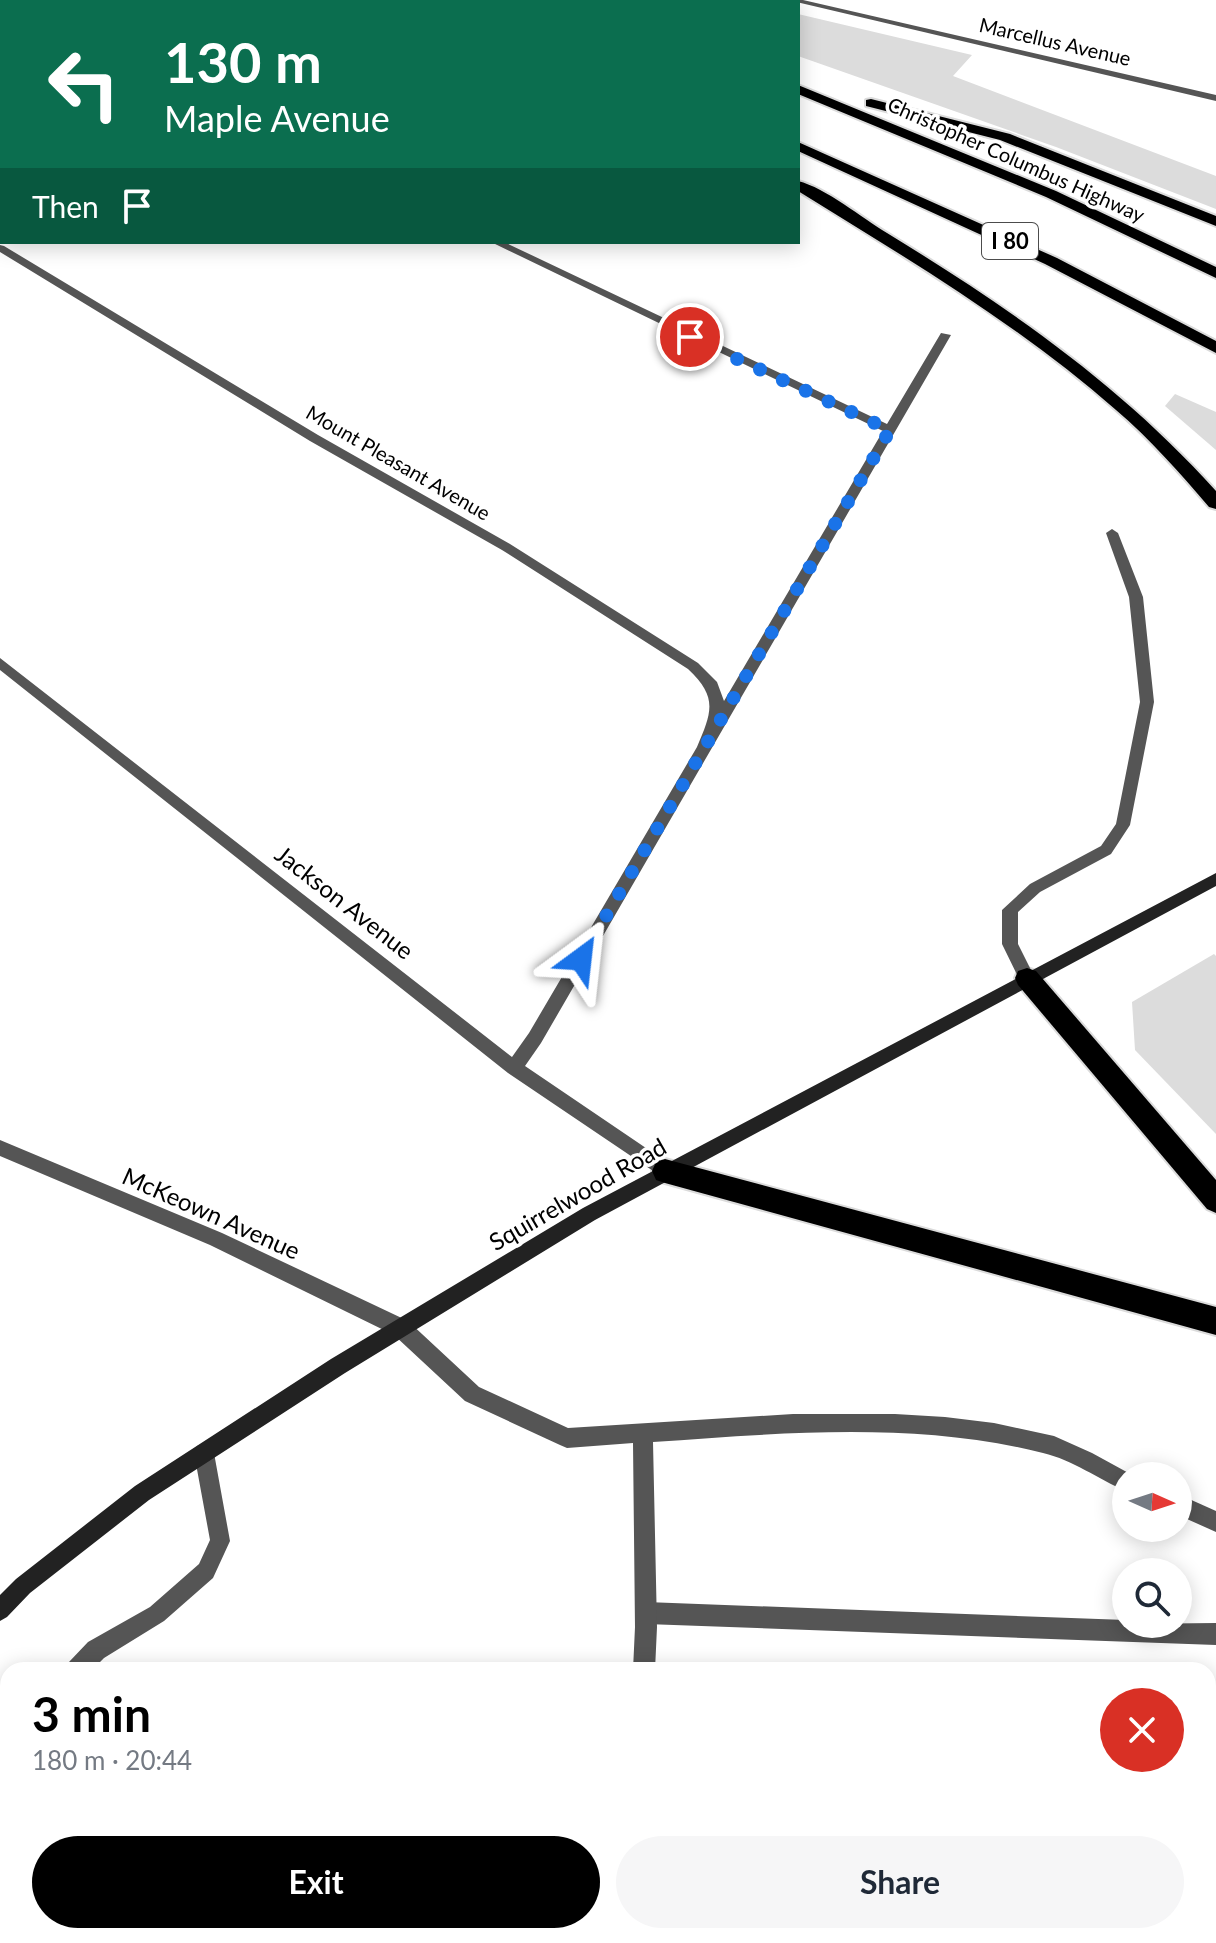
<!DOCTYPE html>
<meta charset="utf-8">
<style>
:root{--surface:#fff;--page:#f6f6f7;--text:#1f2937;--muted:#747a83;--accent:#000}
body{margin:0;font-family:Lato,sans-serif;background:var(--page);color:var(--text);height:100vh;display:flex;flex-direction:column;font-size:30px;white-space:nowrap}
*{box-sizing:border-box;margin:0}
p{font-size:26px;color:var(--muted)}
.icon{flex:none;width:44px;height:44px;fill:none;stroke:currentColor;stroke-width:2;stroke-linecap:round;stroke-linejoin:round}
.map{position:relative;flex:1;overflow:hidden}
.panel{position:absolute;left:0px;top:1662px;width:1216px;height:282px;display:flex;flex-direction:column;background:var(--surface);border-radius:24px 24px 0 0;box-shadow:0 4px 20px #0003}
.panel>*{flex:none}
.top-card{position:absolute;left:0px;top:0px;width:800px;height:244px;box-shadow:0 4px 20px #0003;background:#0b6e4f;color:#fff;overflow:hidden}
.needle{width:52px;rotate:93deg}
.controls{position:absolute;left:1112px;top:1462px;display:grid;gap:16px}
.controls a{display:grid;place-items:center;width:80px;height:80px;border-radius:50%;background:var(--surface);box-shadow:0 4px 20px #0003;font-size:40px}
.pin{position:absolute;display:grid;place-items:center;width:68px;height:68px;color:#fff;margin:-34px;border:4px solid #fff;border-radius:50%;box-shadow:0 2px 8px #0007}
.me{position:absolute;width:88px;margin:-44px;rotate:30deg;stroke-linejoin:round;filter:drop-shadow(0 0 6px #0008)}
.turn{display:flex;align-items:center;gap:28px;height:168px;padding:0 32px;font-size:36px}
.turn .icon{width:104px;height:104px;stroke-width:2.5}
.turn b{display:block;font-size:56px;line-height:68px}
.then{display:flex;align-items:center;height:76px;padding:0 32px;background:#0003;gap:16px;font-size:30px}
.round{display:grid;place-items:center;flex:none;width:84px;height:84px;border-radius:42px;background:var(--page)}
.headline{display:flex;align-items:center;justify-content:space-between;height:136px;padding:0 32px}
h1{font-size:48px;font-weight:700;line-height:60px;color:var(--accent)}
.button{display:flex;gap:16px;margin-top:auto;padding:16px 32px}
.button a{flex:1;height:92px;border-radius:48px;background:var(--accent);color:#fff;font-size:32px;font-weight:700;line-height:92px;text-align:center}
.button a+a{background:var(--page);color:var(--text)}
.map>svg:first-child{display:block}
.green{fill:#dcdcdc}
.building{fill:#c4c4c4}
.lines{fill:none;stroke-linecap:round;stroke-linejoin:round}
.highway-casing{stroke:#dbdbdb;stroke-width:4}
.path{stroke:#777;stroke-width:3;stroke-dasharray:1 2;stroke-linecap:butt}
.lane{fill:#555;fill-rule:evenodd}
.street{fill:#555;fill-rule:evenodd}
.secondary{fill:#222;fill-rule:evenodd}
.highway{fill:#000;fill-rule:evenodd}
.route{stroke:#1a73e8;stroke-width:14;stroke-dasharray:0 25.2}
.labels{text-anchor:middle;stroke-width:7;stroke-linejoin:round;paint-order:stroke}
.far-street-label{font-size:20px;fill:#000;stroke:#fff}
.shield{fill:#fff;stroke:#4c4c4c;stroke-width:2}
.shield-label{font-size:22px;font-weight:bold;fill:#000}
.street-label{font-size:24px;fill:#000;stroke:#fff}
</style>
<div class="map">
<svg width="1216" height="1943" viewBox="0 0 1216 1943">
<rect width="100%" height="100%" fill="#fff"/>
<g class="green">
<path d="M 798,14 L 972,55 L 953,76 L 1216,176 L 1216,209 L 1056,147 L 798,56 Z"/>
<path d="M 1175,394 L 1216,412 L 1216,450 L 1165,406 Z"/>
<path d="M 1214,954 L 1216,956 L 1216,1134 L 1135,1050 L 1132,1002 Z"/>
</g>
<g class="building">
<path d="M 1208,1689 L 1216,1689 L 1216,1943 L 738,1943 L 738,1936 L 1208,1936 Z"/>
<path d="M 8,1759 L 8,1790 L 0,1780 L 0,1768 Z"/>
<path d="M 70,1936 L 211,1936 L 206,1943 L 64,1943 Z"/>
</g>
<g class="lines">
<g class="highway-casing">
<g id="highway">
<path d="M 371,0 L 388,0 L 389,2 L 372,2 Z"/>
<path d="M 526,0 L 543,0 L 544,2 L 527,2 Z"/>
<path d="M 798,85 L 1056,191 L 1216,267 L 1216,278 L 1046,197 L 798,94 Z"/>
<path d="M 871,99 L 1010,134 L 1216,216 L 1216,226 L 1000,140 L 866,106 L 866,100 Z"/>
<path d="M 798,142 L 1057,258 L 1216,341 L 1216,353 L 1045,264 L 798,151 Z"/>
<path d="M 798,181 C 826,188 862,218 887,233 C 1008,307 1121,385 1216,491 L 1216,509 L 1209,507 C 1180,473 1150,439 1116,410 C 1019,325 908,259 798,191 Z"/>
<path d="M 1027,968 L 1036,971 L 1216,1180 L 1216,1213 L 1207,1209 L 1018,985 L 1015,978 L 1018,971 Z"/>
<path d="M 665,1159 L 1216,1307 L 1216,1335 L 665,1183 L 656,1180 L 652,1171 L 656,1162 Z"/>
</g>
</g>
<g class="path">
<path d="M 246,0 L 252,2"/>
<path d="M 269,0 L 276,2"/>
</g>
<g class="lane">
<path d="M 1112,529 L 1118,533 L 1143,597 L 1154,702 L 1130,825 L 1111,854 L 1040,892 L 1018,912 L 1018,944 L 1035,978 L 1033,983 L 1021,983 L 1002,944 L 1002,910 L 1030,884 L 1101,846 L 1116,824 L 1140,702 L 1129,597 L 1106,533 Z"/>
<path d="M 204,1443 L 211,1446 L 214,1453 L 230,1541 L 213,1578 L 164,1621 L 104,1658 L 92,1670 L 66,1670 L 69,1662 L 88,1642 L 150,1607 L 199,1564 L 210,1540 L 194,1453 L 197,1446 Z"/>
<path d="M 646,1602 L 1126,1620 L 1126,1624 L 1216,1623 L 1216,1645 L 646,1624 L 639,1620 L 635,1613 L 639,1606 Z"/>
<path d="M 8,1733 L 8,1760 L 0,1763 L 0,1736 Z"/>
</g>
<g class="street">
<path d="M 788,0 L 803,0 L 1216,95 L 1216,101 Z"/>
<rect x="0" y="12" width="2" height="6"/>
<path d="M 2,111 L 2,117 L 0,118 L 0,112 Z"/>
<path d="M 491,242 L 504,242 L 887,424 L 941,333 L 951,335 L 541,1043 L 525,1066 L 671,1165 L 674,1171 L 671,1177 L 665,1179 L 508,1073 L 0,670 L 0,658 L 512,1057 L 529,1033 L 697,747 C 712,712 718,697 688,669 L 502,550 L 310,441 L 0,252 L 0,245 L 4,246 L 318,435 L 510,544 L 698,663 L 717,682 L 724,701 L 883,431 Z"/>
<path d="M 0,1140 L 222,1233 L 408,1321 L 479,1387 L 568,1428 L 793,1414 L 895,1414 L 945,1417 L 994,1423 L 1054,1436 L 1092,1453 L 1134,1476 L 1126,1476 L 1126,1491 C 1098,1479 1073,1460 1043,1453 C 916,1421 782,1433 653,1442 L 657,1627 L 655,1670 L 633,1670 L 635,1627 L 633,1443 L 567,1448 L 560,1445 L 465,1401 L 394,1335 L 210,1245 L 0,1156 Z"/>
<path d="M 1178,1494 L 1216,1511 L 1216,1532 L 1178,1515 Z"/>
<path d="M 554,1936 L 580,1936 L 577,1943 L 551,1943 Z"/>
</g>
<path class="secondary" d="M 1216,873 L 1216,886 L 595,1220 L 345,1373 L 149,1500 L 30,1593 L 7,1617 L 0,1621 L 0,1595 L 16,1579 L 135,1486 L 331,1359 L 583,1208 Z"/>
<use href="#highway" class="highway"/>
</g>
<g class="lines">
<path class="route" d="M 581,959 L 890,430 L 690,337"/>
</g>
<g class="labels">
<g class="far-street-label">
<text transform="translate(1055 42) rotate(13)" y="7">Marcellus Avenue</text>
<text transform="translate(1016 160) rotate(24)" y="7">Christopher Columbus Highway</text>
<text transform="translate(398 463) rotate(30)" y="7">Mount Pleasant Avenue</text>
</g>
<rect class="shield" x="982" y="223" width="56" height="36" rx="6"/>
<g class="shield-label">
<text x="1010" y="249">I 80</text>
</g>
<g class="street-label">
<text transform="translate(344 903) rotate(38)" y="8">Jackson Avenue</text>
<text transform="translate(578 1195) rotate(-30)" y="8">Squirrelwood Road</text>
<text transform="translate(211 1214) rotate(24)" y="8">McKeown Avenue</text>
</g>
</g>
</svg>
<div class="controls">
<a><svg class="needle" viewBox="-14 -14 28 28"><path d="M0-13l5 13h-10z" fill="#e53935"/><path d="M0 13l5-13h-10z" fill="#747a83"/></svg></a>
<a><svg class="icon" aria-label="search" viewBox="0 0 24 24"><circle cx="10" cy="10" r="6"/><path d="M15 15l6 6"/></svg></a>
</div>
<div class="pin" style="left:690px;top:337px;background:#d93025"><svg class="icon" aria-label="arrive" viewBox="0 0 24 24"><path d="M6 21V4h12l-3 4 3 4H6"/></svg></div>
<svg class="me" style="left:581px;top:959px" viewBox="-20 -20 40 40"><path d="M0-17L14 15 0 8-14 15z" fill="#1a73e8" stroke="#fff" stroke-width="4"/></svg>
<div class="top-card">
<div class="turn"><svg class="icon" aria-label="left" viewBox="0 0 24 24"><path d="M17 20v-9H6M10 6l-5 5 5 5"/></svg><div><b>130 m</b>Maple Avenue</div></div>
<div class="then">Then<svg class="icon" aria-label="arrive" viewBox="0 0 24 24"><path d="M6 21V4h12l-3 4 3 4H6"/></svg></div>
</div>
<section class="panel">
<div class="headline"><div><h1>3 min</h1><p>180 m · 20:44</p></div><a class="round" style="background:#d93025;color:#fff"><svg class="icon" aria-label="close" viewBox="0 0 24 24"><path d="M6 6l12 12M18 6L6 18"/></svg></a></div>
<div class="button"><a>Exit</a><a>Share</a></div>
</section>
</div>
